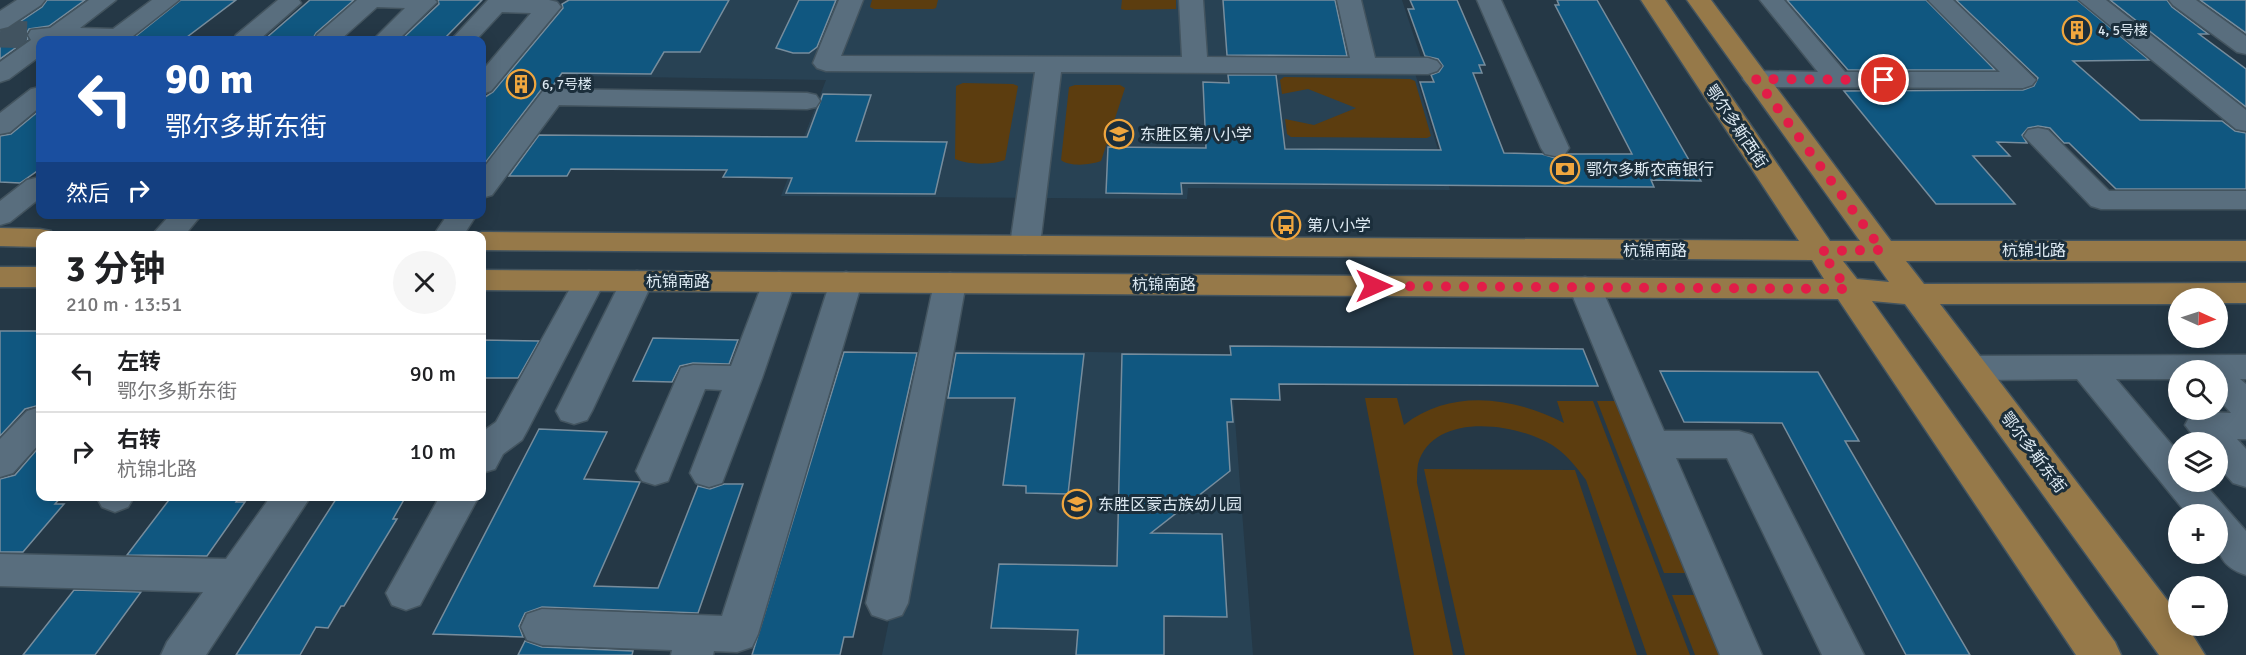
<!DOCTYPE html>
<html lang="zh">
<meta charset="utf-8">
<style>
:root{--surface:#fff;--page:#f6f6f6;--text:#202124;--muted:#757577;--line:#e0e0e0}
body{margin:0;font-family:Signika,"Noto Sans SC",sans-serif;background:var(--page);color:var(--text);height:100vh;display:flex;flex-direction:column;font-size:22px;white-space:nowrap}
*{box-sizing:border-box;margin:0}
p{font-size:20px;color:var(--muted)}
.icon{flex:none;width:33px;height:33px;fill:none;stroke:currentColor;stroke-width:2;stroke-linecap:round;stroke-linejoin:round}
.map{position:relative;flex:1;overflow:hidden}
.drawer{position:absolute;left:36px;top:231px;width:450px;height:270px;display:flex;flex-direction:column;background:var(--surface);border-radius:12px;box-shadow:0 3px 15px #0003}
.drawer>*{flex:none}
.top-card{position:absolute;left:36px;top:36px;width:450px;height:183px;border-radius:12px;box-shadow:0 3px 15px #0003;background:#1a4fa0;color:#fff;overflow:hidden}
.needle{width:39px;rotate:93deg}
.fabs{position:absolute;left:2168px;top:288px;display:grid;gap:12px}
.fabs a{display:grid;place-items:center;width:60px;height:60px;border-radius:50%;background:var(--surface);box-shadow:0 3px 15px #0003;font-size:30px}
.pin{position:absolute;display:grid;place-items:center;width:51px;height:51px;color:#fff;margin:-26px;border:3px solid #fff;border-radius:50%;box-shadow:0 2px 6px #0007}
.me{position:absolute;width:66px;margin:-33px;rotate:90deg;stroke-linejoin:round;filter:drop-shadow(0 0 4px #0008)}
.turn{display:flex;align-items:center;gap:21px;height:126px;padding:0 30px;font-size:27px}
.turn .icon{width:78px;height:78px;stroke-width:2.5}
.turn b{display:block;font-size:42px;line-height:51px}
.then{display:flex;align-items:center;height:57px;padding:0 30px;background:#0003;gap:12px;font-size:22px}
.round{display:grid;place-items:center;flex:none;width:63px;height:63px;border-radius:32px;background:var(--page)}
.head{display:flex;align-items:center;justify-content:space-between;height:102px;padding:0 30px}
h1{font-size:36px;font-weight:700;line-height:45px}
ul{padding:0;list-style:none}
li{display:flex;align-items:center;gap:18px;height:78px;padding:0 30px;border-top:2px solid var(--line)}
li div{flex:1}
li b{display:block;font-size:22px}
li em{font-style:normal}
.map>svg:first-child{display:block}
.built{fill:#284254}
.green{fill:#5c3d0f}
.building{fill:#105780;stroke:#778d9d;stroke-width:1.5}
.lines{fill:none;stroke-linecap:round;stroke-linejoin:round}
.minor-tunnel{stroke:#415360;stroke-width:27;stroke-dasharray:27 14;stroke-linecap:butt}
.minor-casing{stroke:#43545f;stroke-width:3}
.major-casing{stroke:#43545f;stroke-width:3}
.minor{fill:#596e7e;fill-rule:evenodd}
.major{fill:#967949;fill-rule:evenodd}
.route{stroke:#e11d48;stroke-width:10;stroke-dasharray:0 18}
.labels{text-anchor:middle;stroke-width:6;stroke-linejoin:round;paint-order:stroke}
.far-poi-label{font-size:14px;fill:#dde9f2;stroke:#1b2e3b;text-anchor:start}
.street-label{font-size:16px;fill:#dde9f2;stroke:#1b2e3b}
.poi-label{font-size:16px;fill:#dde9f2;stroke:#1b2e3b;text-anchor:start}
</style>
<div class="map">
<svg width="2246" height="655" viewBox="0 0 2246 655">
<rect width="100%" height="100%" fill="#253846"/>
<g class="built">
<path d="M 625,0 L 1402,0 L 1426,73 L 1415,73 L 1450,190 L 1188,188 L 1187,199 L 781,196 L 826,80 L 575,76 Z"/>
<path d="M 944,350 L 1230,354 L 1253,655 L 882,655 Z"/>
</g>
<g class="green">
<path d="M 872,0 L 938,0 L 936,8 L 933,9 L 874,9 L 870,7 Z"/>
<path d="M 1122,0 L 1176,0 L 1176,9 L 1125,10 L 1121,9 Z"/>
<path d="M 1284,77 L 1410,79 L 1415,81 L 1431,136 L 1427,138 L 1291,137 L 1287,134 L 1285,119 L 1314,125 L 1356,108 L 1308,89 L 1282,94 L 1280,80 Z"/>
<path d="M 963,83 L 1013,84 L 1018,86 L 1005,160 C 992,165 968,165 955,159 L 956,86 Z"/>
<path d="M 1075,85 L 1120,85 L 1125,88 L 1101,161 C 1090,165 1070,167 1061,160 L 1069,87 Z"/>
<path d="M 1365,398 L 1397,398 L 1404,425 C 1451,388 1514,397 1564,423 L 1557,401 L 1593,401 L 1690,655 L 1647,655 L 1586,480 C 1577,468 1568,456 1555,447 C 1520,423 1433,410 1418,464 C 1417,470 1417,477 1417,483 L 1453,655 L 1414,655 Z"/>
<path d="M 1597,401 L 1618,401 L 1688,573 L 1664,573 Z"/>
<path d="M 1424,469 L 1575,470 L 1637,655 L 1465,655 Z"/>
<path d="M 1672,595 L 1697,595 L 1721,655 L 1695,655 Z"/>
</g>
<g class="building">
<path d="M 47,0 L 85,0 L 49,26 L 29,29 L 26,34 L 28,39 L 0,59 L 0,31 L 9,29 L 42,7 Z"/>
<path d="M 181,0 L 236,0 L 183,40 L 131,40 Z"/>
<path d="M 310,0 L 354,0 L 316,33 L 312,40 L 265,39 Z"/>
<path d="M 438,0 L 482,0 L 443,40 L 401,40 L 439,4 Z"/>
<path d="M 569,0 L 729,0 L 700,52 L 664,52 L 651,74 L 562,73 L 552,87 L 541,90 L 482,167 L 482,99 L 493,92 L 563,8 L 562,4 Z"/>
<path d="M 799,0 L 836,0 L 817,47 L 809,53 L 793,53 L 776,48 Z"/>
<path d="M 1223,0 L 1335,0 L 1347,56 L 1227,55 Z"/>
<path d="M 1410,0 L 1457,0 L 1485,65 L 1479,65 L 1482,73 L 1473,73 L 1504,153 L 1542,154 L 1555,158 L 1568,154 L 1632,154 L 1555,5 L 1559,5 L 1557,0 L 1597,0 L 1701,181 L 1651,180 L 1654,187 L 1181,183 L 1182,194 L 1106,193 L 1108,147 L 1206,148 L 1203,82 L 1229,83 L 1228,75 L 1276,75 L 1285,149 L 1441,150 L 1420,82 L 1434,82 L 1431,75 L 1439,72 L 1443,66 L 1438,59 L 1425,56 L 1408,9 L 1414,9 Z"/>
<path d="M 1787,0 L 1926,0 L 1995,70 L 1848,70 Z"/>
<path d="M 1956,0 L 2077,0 L 2149,60 L 2073,61 L 2140,120 L 2222,121 L 2235,131 L 2246,133 L 2246,189 L 2116,189 L 2069,143 L 2064,143 L 2050,128 L 2038,126 L 2028,128 L 2022,135 L 2027,143 L 1997,142 L 2010,156 L 1973,156 L 2015,204 L 1936,204 L 1844,91 L 2023,90 L 2034,86 L 2038,78 Z"/>
<path d="M 2110,0 L 2167,0 L 2172,7 L 2208,34 L 2199,34 L 2246,69 L 2246,107 Z"/>
<path d="M 2200,0 L 2246,0 L 2246,33 Z"/>
<path d="M 823,94 L 871,95 L 856,141 L 947,142 L 935,194 L 786,193 L 792,178 L 723,177 L 727,170 L 571,169 L 567,176 L 509,176 L 539,135 L 807,137 Z"/>
<path d="M 40,110 L 40,169 L 20,183 L 0,182 L 0,136 L 11,134 Z"/>
<path d="M 0,331 L 40,331 L 40,405 L 25,409 L 0,436 Z"/>
<path d="M 653,338 L 738,340 L 729,364 L 693,363 L 680,366 L 672,382 L 633,381 Z"/>
<path d="M 482,340 L 539,341 L 518,378 L 482,378 Z"/>
<path d="M 1230,346 L 1583,349 L 1598,386 L 1279,384 L 1280,400 L 1231,399 L 1233,422 L 1227,422 L 1230,471 L 1151,533 L 1222,534 L 1227,617 L 1164,616 L 1164,655 L 1076,655 L 1078,630 L 991,628 L 999,564 L 1117,566 L 1122,354 L 1231,355 Z"/>
<path d="M 844,352 L 917,353 L 853,637 L 844,637 L 840,655 L 752,655 Z"/>
<path d="M 956,353 L 1084,354 L 1068,494 L 1026,493 L 1026,486 L 1003,485 L 1015,398 L 948,398 Z"/>
<path d="M 1660,371 L 1818,372 L 1859,441 L 1845,441 L 1970,655 L 1906,655 L 1782,423 L 1684,422 Z"/>
<path d="M 539,429 L 607,432 L 584,479 L 640,482 L 594,586 L 658,588 L 698,486 L 710,489 L 724,484 L 743,484 L 698,613 L 542,607 L 525,613 L 519,626 L 523,637 L 433,634 Z"/>
<path d="M 40,446 L 40,496 L 62,496 L 55,504 L 64,504 L 23,552 L 0,552 L 0,479 L 15,475 Z"/>
<path d="M 172,496 L 240,496 L 236,502 L 245,502 L 207,556 L 127,555 Z"/>
<path d="M 338,496 L 406,496 L 393,519 L 397,519 L 344,606 L 341,606 L 328,628 L 316,627 L 300,655 L 236,655 Z"/>
<path d="M 74,590 L 141,592 L 95,655 L 23,655 Z"/>
<path d="M 525,641 L 542,647 L 633,651 L 632,655 L 518,655 Z"/>
</g>
<g class="lines">
<path class="minor-tunnel" d="M 0,34 L 40,35"/>
<g class="minor-casing">
<g id="minor">
<path d="M 17,0 L 45,0 L 41,5 L 8,27 L 0,29 L 0,11 Z"/>
<path d="M 89,0 L 116,0 L 80,28 L 113,29 L 152,0 L 179,0 L 128,40 L 40,40 L 40,56 L 9,79 L 0,82 L 0,62 L 31,40 L 28,35 L 31,30 L 50,28 Z"/>
<path d="M 278,0 L 299,0 L 301,3 L 259,40 L 233,40 L 236,35 Z"/>
<path d="M 357,0 L 435,0 L 437,2 L 398,40 L 373,40 L 405,8 L 377,7 L 340,40 L 314,40 L 317,35 Z"/>
<path d="M 488,0 L 549,0 L 557,2 L 561,7 L 491,91 L 482,94 L 482,71 L 531,13 L 502,12 L 476,40 L 451,40 Z"/>
<path d="M 839,0 L 863,0 L 841,56 L 1182,57 L 1179,0 L 1203,0 L 1207,57 L 1350,58 L 1337,0 L 1361,0 L 1375,58 L 1428,58 L 1437,61 L 1441,66 L 1437,71 L 1428,74 L 1061,72 L 1040,245 L 1036,252 L 1025,254 L 1014,252 L 1010,245 L 1035,72 L 826,71 L 817,68 L 813,63 Z"/>
<path d="M 1477,0 L 1501,0 L 1569,148 L 1565,154 L 1555,156 L 1545,154 L 1541,148 Z"/>
<path d="M 1760,0 L 1784,0 L 1845,72 L 2000,72 L 1928,0 L 1953,0 L 2036,80 L 2032,85 L 2023,88 L 1756,87 L 1747,84 L 1743,79 L 1747,74 L 1756,71 L 1818,72 Z"/>
<path d="M 2079,0 L 2106,0 L 2246,110 L 2246,131 L 2236,129 Z"/>
<path d="M 2169,0 L 2196,0 L 2246,36 L 2246,54 L 2237,52 L 2173,5 Z"/>
<path d="M 40,87 L 40,107 L 10,132 L 0,134 L 0,113 L 31,89 Z"/>
<path d="M 552,89 L 807,93 L 816,95 L 820,101 L 816,107 L 807,109 L 559,105 L 492,195 L 482,198 L 482,170 L 543,91 Z"/>
<path d="M 2038,128 L 2048,130 L 2109,191 L 2246,191 L 2246,209 L 2101,209 L 2091,206 L 2024,136 L 2028,130 Z"/>
<path d="M 40,177 L 40,198 L 10,222 L 0,225 L 0,201 L 27,180 Z"/>
<path d="M 171,214 L 202,214 L 184,236 L 151,236 Z"/>
<path d="M 448,214 L 477,214 L 463,236 L 433,236 Z"/>
<path d="M 589,271 L 600,274 L 605,281 L 527,431 L 522,440 L 503,454 L 495,469 L 482,473 L 482,432 L 496,422 L 578,274 Z"/>
<path d="M 637,271 L 648,274 L 653,281 L 592,411 L 587,420 L 574,424 L 561,420 L 556,411 L 621,281 L 626,274 Z"/>
<path d="M 779,272 L 790,275 L 795,282 L 762,378 L 722,483 L 709,487 L 696,483 L 690,473 L 722,390 L 705,389 L 668,481 L 655,485 L 642,481 L 636,471 L 681,368 L 693,365 L 731,366 L 763,282 L 768,275 Z"/>
<path d="M 846,272 L 857,275 L 862,282 L 758,634 L 752,647 L 737,652 L 714,651 L 713,655 L 671,655 L 672,650 L 542,645 L 527,640 L 521,627 L 527,614 L 542,609 L 722,616 L 830,282 L 835,275 Z"/>
<path d="M 950,273 L 961,276 L 966,283 L 908,603 L 902,615 L 887,620 L 872,615 L 866,603 L 934,283 L 939,276 Z"/>
<path d="M 1585,277 L 1596,280 L 1601,287 L 1664,431 L 1739,431 L 1752,435 L 1864,655 L 1822,655 L 1727,458 L 1676,458 L 1762,655 L 1720,655 L 1569,287 L 1574,280 Z"/>
<path d="M 2246,355 L 2246,379 L 2240,379 L 2246,384 L 2246,439 L 2237,439 L 2246,449 L 2246,487 L 2233,483 L 2217,465 L 2217,442 L 2198,442 L 2185,425 L 2190,416 L 2203,412 L 2231,413 L 2217,397 L 2217,370 L 2178,370 L 2178,379 L 2116,379 L 2178,452 L 2178,482 L 2203,482 L 2246,531 L 2246,575 C 2213,564 2217,544 2217,514 L 2187,514 L 2077,379 L 1971,380 L 1959,376 L 1954,368 L 1959,360 L 1971,356 Z"/>
<path d="M 40,407 L 40,443 L 13,473 L 0,477 L 0,439 L 27,411 Z"/>
<path d="M 96,496 L 134,496 L 134,497 L 128,507 L 115,512 L 102,507 Z"/>
<path d="M 271,496 L 311,496 L 206,655 L 161,655 L 167,642 L 203,592 L 0,586 L 0,554 L 226,559 Z"/>
<path d="M 440,496 L 479,496 L 420,605 L 406,610 L 392,605 L 386,593 Z"/>
</g>
</g>
<g class="major-casing">
<g id="major">
<path d="M 1641,0 L 1665,0 L 1830,241 L 1860,241 L 1687,0 L 1711,0 L 1891,241 L 2246,241 L 2246,261 L 1906,261 L 1924,284 L 2246,283 L 2246,303 L 2217,303 L 2217,298 L 2178,298 L 2178,304 L 1940,304 L 2178,614 L 2178,626 L 2187,626 L 2205,655 L 2159,655 L 1905,304 L 1872,301 L 2115,642 L 2121,655 L 2076,655 L 1838,299 L 482,290 L 482,270 L 1824,279 L 1812,260 L 482,250 L 482,236 L 470,236 L 482,232 L 1799,241 ZM 1843,261 L 1874,261 L 1889,282 L 1857,279 Z"/>
<path d="M 0,228 L 40,229 L 51,231 L 53,236 L 40,236 L 40,247 L 0,246 Z"/>
<rect x="0" y="267" width="40" height="20"/>
</g>
</g>
<use href="#minor" class="minor"/>
<use href="#major" class="major"/>
</g>
<g class="lines">
<path class="route" d="M 1374,286 L 1847,289 L 1821,251 L 1882,250 L 1756,79 L 1884,80"/>
</g>
<defs>
<g id="building-ring" transform="scale(1.5)"><circle r="9.5" fill="#1b2e3b" stroke="#f0a63e" stroke-width="1.5"/><path d="M-4-6H4V6H1V3H-1V6H-4ZM-2.5-4.3h1.7v1.8h-1.7ZM.8-4.3h1.7v1.8H.8ZM-2.5-1h1.7V.8h-1.7ZM.8-1h1.7V.8H.8Z" fill="#f0a63e"/></g>
<g id="school-ring" transform="scale(1.5)"><circle r="9.5" fill="#1b2e3b" stroke="#f0a63e" stroke-width="1.5"/><path d="M0-5L7-2L0 1L-7-2ZM-4 1L0 2.5L4 1V4Q0 6-4 4Z" fill="#f0a63e"/></g>
<g id="bank-ring" transform="scale(1.5)"><circle r="9.5" fill="#1b2e3b" stroke="#f0a63e" stroke-width="1.5"/><path d="M-6-4H6V4H-6ZM0-2.3a2.3 2.3 0 1 0 0 4.6a2.3 2.3 0 1 0 0-4.6Z" fill="#f0a63e"/></g>
<g id="bus-ring" transform="scale(1.5)"><circle r="9.5" fill="#1b2e3b" stroke="#f0a63e" stroke-width="1.5"/><path d="M-5-6H5V4H4V6H2V4H-2V6H-4V4H-5ZM-3.5-4V0h7V-4ZM-3.5 1.2v1.5H-2V1.2ZM2 1.2v1.5H3.5V1.2Z" fill="#f0a63e"/></g>
</defs>
<g fill-rule="evenodd">
<use href="#building-ring" x="2077" y="30"/>
<use href="#building-ring" x="521" y="84"/>
<use href="#school-ring" x="1119" y="134"/>
<use href="#bank-ring" x="1565" y="169"/>
<use href="#bus-ring" x="1286" y="225"/>
<use href="#school-ring" x="1077" y="504"/>
</g>
<g class="labels">
<g class="far-poi-label">
<text x="2098" y="35">4, 5号楼</text>
<text x="542" y="89">6, 7号楼</text>
</g>
<g class="street-label">
<text transform="translate(1737 126) rotate(56)" y="6">鄂尔多斯西街</text>
<text x="1655" y="256">杭锦南路</text>
<text x="2034" y="256">杭锦北路</text>
<text x="678" y="287">杭锦南路</text>
<text x="1164" y="290">杭锦南路</text>
<text transform="translate(2034 452) rotate(53)" y="6">鄂尔多斯东街</text>
</g>
<g class="poi-label">
<text x="1140" y="140">东胜区第八小学</text>
<text x="1586" y="175">鄂尔多斯农商银行</text>
<text x="1307" y="231">第八小学</text>
<text x="1098" y="510">东胜区蒙古族幼儿园</text>
</g>
</g>
</svg>
<div class="fabs">
<a><svg class="needle" viewBox="-14 -14 28 28"><path d="M0-13l5 13h-10z" fill="#e53935"/><path d="M0 13l5-13h-10z" fill="#757577"/></svg></a>
<a><svg class="icon" aria-label="search" viewBox="0 0 24 24"><circle cx="10" cy="10" r="6"/><path d="M15 15l6 6"/></svg></a>
<a><svg class="icon" aria-label="layers" viewBox="0 0 24 24"><path d="M12 4l9 5-9 5-9-5zM3 14l9 5 9-5"/></svg></a>
<a>+</a>
<a>−</a>
</div>
<div class="pin" style="left:1884px;top:80px;background:#d93025"><svg class="icon" aria-label="arrive" viewBox="0 0 24 24"><path d="M6 21V4h12l-3 4 3 4H6"/></svg></div>
<svg class="me" style="left:1374px;top:286px" viewBox="-20 -20 40 40"><path d="M0-17L14 15 0 8-14 15z" fill="#e11d48" stroke="#fff" stroke-width="4"/></svg>
<div class="top-card">
<div class="turn"><svg class="icon" aria-label="left" viewBox="0 0 24 24"><path d="M17 20v-9H6M10 6l-5 5 5 5"/></svg><div><b>90 m</b>鄂尔多斯东街</div></div>
<div class="then">然后<svg class="icon" aria-label="right" viewBox="0 0 24 24"><path d="M7 20v-9h11M14 6l5 5-5 5"/></svg></div>
</div>
<section class="drawer">
<div class="head"><div><h1>3 分钟</h1><p>210 m · 13:51</p></div><a class="round"><svg class="icon" aria-label="close" viewBox="0 0 24 24"><path d="M6 6l12 12M18 6L6 18"/></svg></a></div>
<ul>
<li><svg class="icon" aria-label="left" viewBox="0 0 24 24"><path d="M17 20v-9H6M10 6l-5 5 5 5"/></svg><div><b>左转</b><p>鄂尔多斯东街</p></div><em>90 m</em></li>
<li><svg class="icon" aria-label="right" viewBox="0 0 24 24"><path d="M7 20v-9h11M14 6l5 5-5 5"/></svg><div><b>右转</b><p>杭锦北路</p></div><em>10 m</em></li>
</ul>
</section>
</div>
